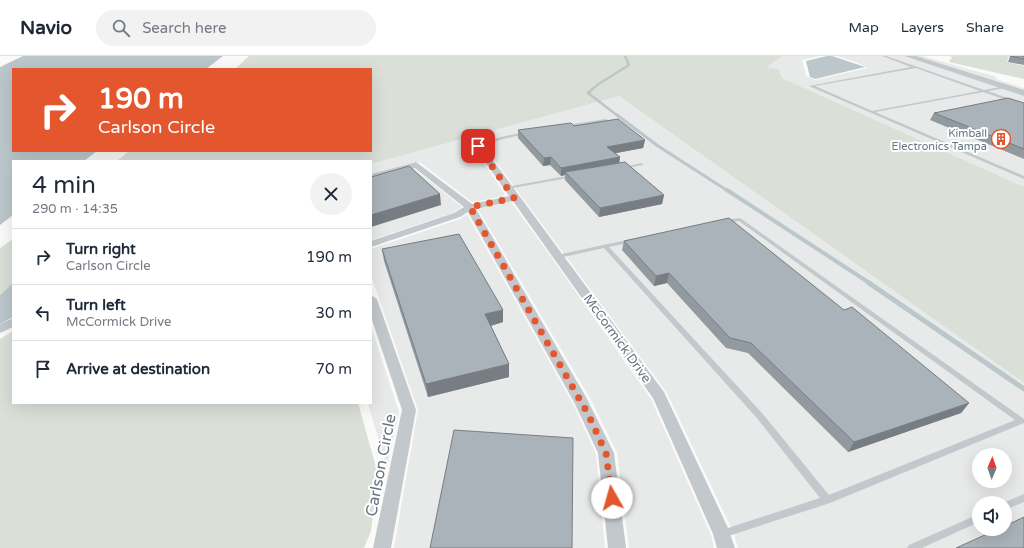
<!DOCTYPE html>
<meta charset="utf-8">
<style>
:root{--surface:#fff;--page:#f2f2f3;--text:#1f2937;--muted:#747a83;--line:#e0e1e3}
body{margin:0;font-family:"Varela Round",sans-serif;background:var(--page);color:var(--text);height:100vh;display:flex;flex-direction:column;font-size:15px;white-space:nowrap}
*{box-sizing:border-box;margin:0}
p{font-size:13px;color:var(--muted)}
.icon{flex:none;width:22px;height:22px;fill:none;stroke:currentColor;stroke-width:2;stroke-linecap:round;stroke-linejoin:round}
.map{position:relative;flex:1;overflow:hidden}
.side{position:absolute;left:12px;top:104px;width:360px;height:244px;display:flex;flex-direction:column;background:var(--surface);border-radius:0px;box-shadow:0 4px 16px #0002}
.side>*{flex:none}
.banner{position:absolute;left:12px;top:12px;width:360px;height:84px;border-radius:0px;box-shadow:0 4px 16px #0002;background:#e4572e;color:#fff;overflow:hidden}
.needle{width:26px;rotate:2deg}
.controls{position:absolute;left:972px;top:392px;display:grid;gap:8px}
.controls a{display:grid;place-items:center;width:40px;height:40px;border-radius:50%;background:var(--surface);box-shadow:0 4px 16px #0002;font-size:20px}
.pin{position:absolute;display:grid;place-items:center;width:34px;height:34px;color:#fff;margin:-17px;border-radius:8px;box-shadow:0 2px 6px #0006}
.me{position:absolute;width:44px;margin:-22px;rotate:353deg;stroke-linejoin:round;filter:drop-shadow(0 0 3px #0008)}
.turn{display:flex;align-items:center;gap:14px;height:84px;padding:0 20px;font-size:18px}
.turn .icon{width:52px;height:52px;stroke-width:2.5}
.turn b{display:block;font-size:28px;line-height:34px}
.round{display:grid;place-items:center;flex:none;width:42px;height:42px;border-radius:21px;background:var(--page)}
.overview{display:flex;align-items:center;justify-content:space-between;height:68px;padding:0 20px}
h1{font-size:24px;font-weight:600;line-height:30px}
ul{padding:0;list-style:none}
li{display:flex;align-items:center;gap:12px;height:56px;padding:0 20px;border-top:1px solid var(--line)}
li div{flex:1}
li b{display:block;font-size:15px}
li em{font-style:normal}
header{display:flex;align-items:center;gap:24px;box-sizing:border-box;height:56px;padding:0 20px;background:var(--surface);border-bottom:1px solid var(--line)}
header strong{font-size:19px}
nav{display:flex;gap:22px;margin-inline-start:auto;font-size:14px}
.search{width:280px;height:36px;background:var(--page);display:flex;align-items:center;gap:10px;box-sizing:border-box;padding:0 14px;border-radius:22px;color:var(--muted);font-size:15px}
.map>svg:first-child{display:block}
.built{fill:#e8e9e9;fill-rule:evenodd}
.green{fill:#dadfd7}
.water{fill:#bbc7cb}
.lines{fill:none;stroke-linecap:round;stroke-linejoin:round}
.stream-far3{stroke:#bbc7cb;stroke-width:2.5}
.stream-far2{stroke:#bbc7cb;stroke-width:3}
.stream-far1{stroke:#bbc7cb;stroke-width:4}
.stream{stroke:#bbc7cb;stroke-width:5}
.service{fill:#c3c8cc;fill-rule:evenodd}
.minor{fill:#c3c8cc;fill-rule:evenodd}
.tertiary{fill:#c3c8cc;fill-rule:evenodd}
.wall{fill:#929a9f}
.shaded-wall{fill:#777d82}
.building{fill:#aab3b9;stroke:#777d82}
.route{stroke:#e4572e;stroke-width:7;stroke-dasharray:0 12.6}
.labels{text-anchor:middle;stroke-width:4;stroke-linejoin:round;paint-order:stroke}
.far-poi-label{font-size:11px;fill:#657683;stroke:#fff;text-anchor:end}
.street-label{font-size:13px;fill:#657683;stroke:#fff}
.near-street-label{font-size:16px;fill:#657683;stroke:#fff}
</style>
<header>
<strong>Navio</strong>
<div class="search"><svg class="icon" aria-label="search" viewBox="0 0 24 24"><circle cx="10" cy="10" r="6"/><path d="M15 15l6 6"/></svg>Search here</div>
<nav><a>Map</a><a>Layers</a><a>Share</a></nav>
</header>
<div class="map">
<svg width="1024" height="492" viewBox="0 0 1024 492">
<rect width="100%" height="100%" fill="#fafaf8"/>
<g class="built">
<path d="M 782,0 L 820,0 L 802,4 L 806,20 L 815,24 L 868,12 L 856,6 L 836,0 L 903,0 L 1024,39 L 1024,131 L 782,22 L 779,13 L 766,11 Z"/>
<path d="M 912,0 L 922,0 L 997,21 L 995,22 L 999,24 L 1024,32 L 1024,36 Z"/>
<path d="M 619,40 L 1024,327 L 1024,492 L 738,492 L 734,478 L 667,337 L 482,87 L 472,89 L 506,140 L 472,146 L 421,107 L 414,106 L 371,118 L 371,108 ZM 979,399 L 1005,399 L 1005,425 L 979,425 ZM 979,447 L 1005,447 L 1005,473 L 979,473 Z"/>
<path d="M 414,112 L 462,151 L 453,157 L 371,184 L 371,124 Z"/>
<path d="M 511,146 L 552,202 L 651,343 L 711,479 L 714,492 L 629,492 L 617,397 L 590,342 L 478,153 Z"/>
<path d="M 467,158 L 573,348 L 596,398 L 605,492 L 394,492 L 418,354 L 371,220 L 371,193 L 460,163 Z"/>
<path d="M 371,270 L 399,356 L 387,412 L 369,351 L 368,347 L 371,347 Z"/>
</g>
<g class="green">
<path d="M 249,0 L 782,0 L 767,11 L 779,13 L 782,22 L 1024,131 L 1024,327 L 619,40 L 371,108 L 371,105 L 117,105 L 129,95 L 371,95 L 371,13 L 235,13 Z"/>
<path d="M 949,0 L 1009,0 L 1007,6 L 1024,10 L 1024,23 L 949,6 L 952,1 Z"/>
<path d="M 13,183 L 13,227 L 0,239 L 0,192 Z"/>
<path d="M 13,275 L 13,347 L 358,347 L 378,418 L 371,475 L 364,492 L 0,492 L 0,283 Z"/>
</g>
<g class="water">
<path d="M 23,0 L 223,0 L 206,13 L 13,13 L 13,95 L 97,95 L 84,105 L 13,105 L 13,159 L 0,169 L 0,11 Z"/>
<path d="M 827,0 L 832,0 L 865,11 L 815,23 L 810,21 L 806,5 Z"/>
<path d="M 13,227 L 13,261 L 0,268 L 0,239 Z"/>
</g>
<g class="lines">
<path class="stream-far3" d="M 618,60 L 588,37 L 597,29 L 629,9 L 625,0"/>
<path class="stream-far2" d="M 617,59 L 658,90 L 728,135"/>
<path class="stream-far1" d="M 727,134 L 871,228"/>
<path class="stream" d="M 869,227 L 1024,333"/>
<g class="service">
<path d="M 882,0 L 886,0 L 984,34 L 1005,30 L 1005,32 L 988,35 L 1024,48 L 1024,50 L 983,36 L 875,56 L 1024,120 L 1024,123 L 809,30 L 911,11 ZM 916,12 L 980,35 L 872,55 L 815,30 Z"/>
<path d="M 606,63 L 607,63 L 607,65 L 566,71 L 564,70 L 566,69 Z"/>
<path d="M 525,76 L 527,77 L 526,78 L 503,83 L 478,91 L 476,90 L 501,81 Z"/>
<path d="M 641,107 L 643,108 L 643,109 L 622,113 L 620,112 Z"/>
<path d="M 572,119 L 574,119 L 574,121 L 507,133 L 505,132 L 507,131 Z"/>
<path d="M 740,162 L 1024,363 L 1024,367 L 830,447 L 722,482 L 719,481 L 718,478 L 719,475 L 722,474 L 820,442 L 756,361 L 604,192 L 559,202 L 556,200 L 557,199 L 631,183 L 633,184 L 634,185 L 633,186 L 609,191 L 762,357 L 829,439 L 1015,364 L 739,165 L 724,168 L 721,166 L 724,164 Z"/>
<path d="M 1024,438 L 1024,446 L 1005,454 L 1005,447 L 1003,447 Z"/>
<path d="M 979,458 L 979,466 L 922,492 L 907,492 L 909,489 Z"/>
</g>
<g class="minor">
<path d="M 475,88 L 481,88 L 664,336 L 728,472 L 735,492 L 717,492 L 713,478 L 653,342 L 513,145 L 476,153 L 586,341 L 614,397 L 626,492 L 608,492 L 598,397 L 574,346 L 468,156 L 460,161 L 371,191 L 371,185 L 454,157 L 464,151 L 415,112 L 371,124 L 371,118 L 416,106 L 472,148 L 509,140 L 474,90 Z"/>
<path d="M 371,239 L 377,243 L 416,354 L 391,492 L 373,492 L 402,354 L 371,261 Z"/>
<path d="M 13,262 L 13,271 L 0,277 L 0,268 Z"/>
</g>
<path class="tertiary" d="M 904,0 L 916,0 L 1024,34 L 1024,40 Z"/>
</g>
<g class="wall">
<path d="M 1010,0 L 1024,0 L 1024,9 L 1008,6 Z"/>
<path d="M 1024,47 L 1024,103 L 930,64 L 934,57 Z"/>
<path d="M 574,70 L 645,84 L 643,92 L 615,97 L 620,101 L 619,107 L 664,139 L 662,148 L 599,161 L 565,124 L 565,119 L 561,120 L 550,109 L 543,110 L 518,82 L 518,74 Z"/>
<path d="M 624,185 L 844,254 L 969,347 L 961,357 L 848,396 L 748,297 L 726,292 L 667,227 L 654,230 L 622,194 Z"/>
<path d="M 382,193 L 503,266 L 491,270 L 509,308 L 509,321 L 428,341 L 384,205 Z"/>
</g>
<g class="shaded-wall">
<path d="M 645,84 L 643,92 L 606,99 L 607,91 Z"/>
<path d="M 551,101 L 550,109 L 543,110 L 544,102 Z"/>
<path d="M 620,101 L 619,109 L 565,116 L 565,119 L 561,120 L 561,112 Z"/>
<path d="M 440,138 L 441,149 L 371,171 L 371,159 Z"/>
<path d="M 664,139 L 662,148 L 599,161 L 600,152 Z"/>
<path d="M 669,217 L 667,227 L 654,230 L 656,220 Z"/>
<path d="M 503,254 L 503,266 L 486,271 L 485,258 Z"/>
<path d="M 509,308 L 509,321 L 428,341 L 426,328 Z"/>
<path d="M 969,347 L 961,357 L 848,396 L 854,386 Z"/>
</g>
<g class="building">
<path d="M 1010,0 L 1024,0 L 1024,3 Z"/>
<path d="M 1008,42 L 1024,47 L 1024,93 L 934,57 Z"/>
<path d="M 618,63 L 645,84 L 607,91 L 620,101 L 561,112 L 551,101 L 544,102 L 518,74 L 571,67 L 574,70 Z"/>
<path d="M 625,106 L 664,139 L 600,152 L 565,116 Z"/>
<path d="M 409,110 L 440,138 L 371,159 L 371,121 Z"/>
<path d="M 729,162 L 844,254 L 852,251 L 969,347 L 854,386 L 751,287 L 730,282 L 669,217 L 656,220 L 624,185 Z"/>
<path d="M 459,178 L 503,254 L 485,258 L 509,308 L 426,328 L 382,193 Z"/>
<path d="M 454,374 L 573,382 L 572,492 L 430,492 Z"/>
<path d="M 1024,461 L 1024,492 L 956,492 L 998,473 L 1005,473 L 1005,470 Z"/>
</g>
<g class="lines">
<path class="route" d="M 478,90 L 514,142 L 470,151 L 588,358 L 606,397 L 612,442"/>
</g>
<defs>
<g id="building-ring" transform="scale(1)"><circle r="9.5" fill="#fff" stroke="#e4572e" stroke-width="1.5"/><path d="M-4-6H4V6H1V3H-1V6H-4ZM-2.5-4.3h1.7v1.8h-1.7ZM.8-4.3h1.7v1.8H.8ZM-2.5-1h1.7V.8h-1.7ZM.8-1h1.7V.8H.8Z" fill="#e4572e"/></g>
</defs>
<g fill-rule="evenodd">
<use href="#building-ring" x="1001" y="83"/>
</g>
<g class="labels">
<g class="far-poi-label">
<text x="987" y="81">Kimball<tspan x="987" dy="13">Electronics Tampa</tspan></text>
</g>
<g class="street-label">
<text transform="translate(618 282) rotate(54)" y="5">McCormick Drive</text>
</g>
<g class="near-street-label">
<text transform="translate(380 409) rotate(-79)" y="6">Carlson Circle</text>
</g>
</g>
</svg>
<div class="controls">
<a><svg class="needle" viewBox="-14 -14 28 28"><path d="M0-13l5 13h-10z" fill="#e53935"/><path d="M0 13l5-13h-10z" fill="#747a83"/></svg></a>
<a><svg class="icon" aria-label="sound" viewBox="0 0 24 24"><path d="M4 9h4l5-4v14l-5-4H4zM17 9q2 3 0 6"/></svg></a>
</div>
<div class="pin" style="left:478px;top:90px;background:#d93025"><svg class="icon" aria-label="arrive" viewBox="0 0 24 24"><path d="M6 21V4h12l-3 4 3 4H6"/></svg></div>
<svg class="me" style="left:612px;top:442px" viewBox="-20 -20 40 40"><circle r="19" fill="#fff"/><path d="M0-13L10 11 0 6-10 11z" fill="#e4572e"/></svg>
<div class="banner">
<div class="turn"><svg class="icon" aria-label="right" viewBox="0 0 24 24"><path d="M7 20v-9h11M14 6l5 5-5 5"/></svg><div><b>190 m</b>Carlson Circle</div></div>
</div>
<section class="side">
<div class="overview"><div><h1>4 min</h1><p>290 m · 14:35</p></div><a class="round"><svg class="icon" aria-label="close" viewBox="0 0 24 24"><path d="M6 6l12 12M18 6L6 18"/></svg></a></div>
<ul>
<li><svg class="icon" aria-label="right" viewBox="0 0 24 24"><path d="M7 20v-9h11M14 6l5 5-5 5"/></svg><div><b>Turn right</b><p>Carlson Circle</p></div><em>190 m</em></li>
<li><svg class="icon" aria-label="left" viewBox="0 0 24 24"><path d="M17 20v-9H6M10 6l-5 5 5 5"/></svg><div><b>Turn left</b><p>McCormick Drive</p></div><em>30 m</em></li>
<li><svg class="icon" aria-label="arrive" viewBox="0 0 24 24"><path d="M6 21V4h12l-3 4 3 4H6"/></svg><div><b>Arrive at destination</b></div><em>70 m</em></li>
</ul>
</section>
</div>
